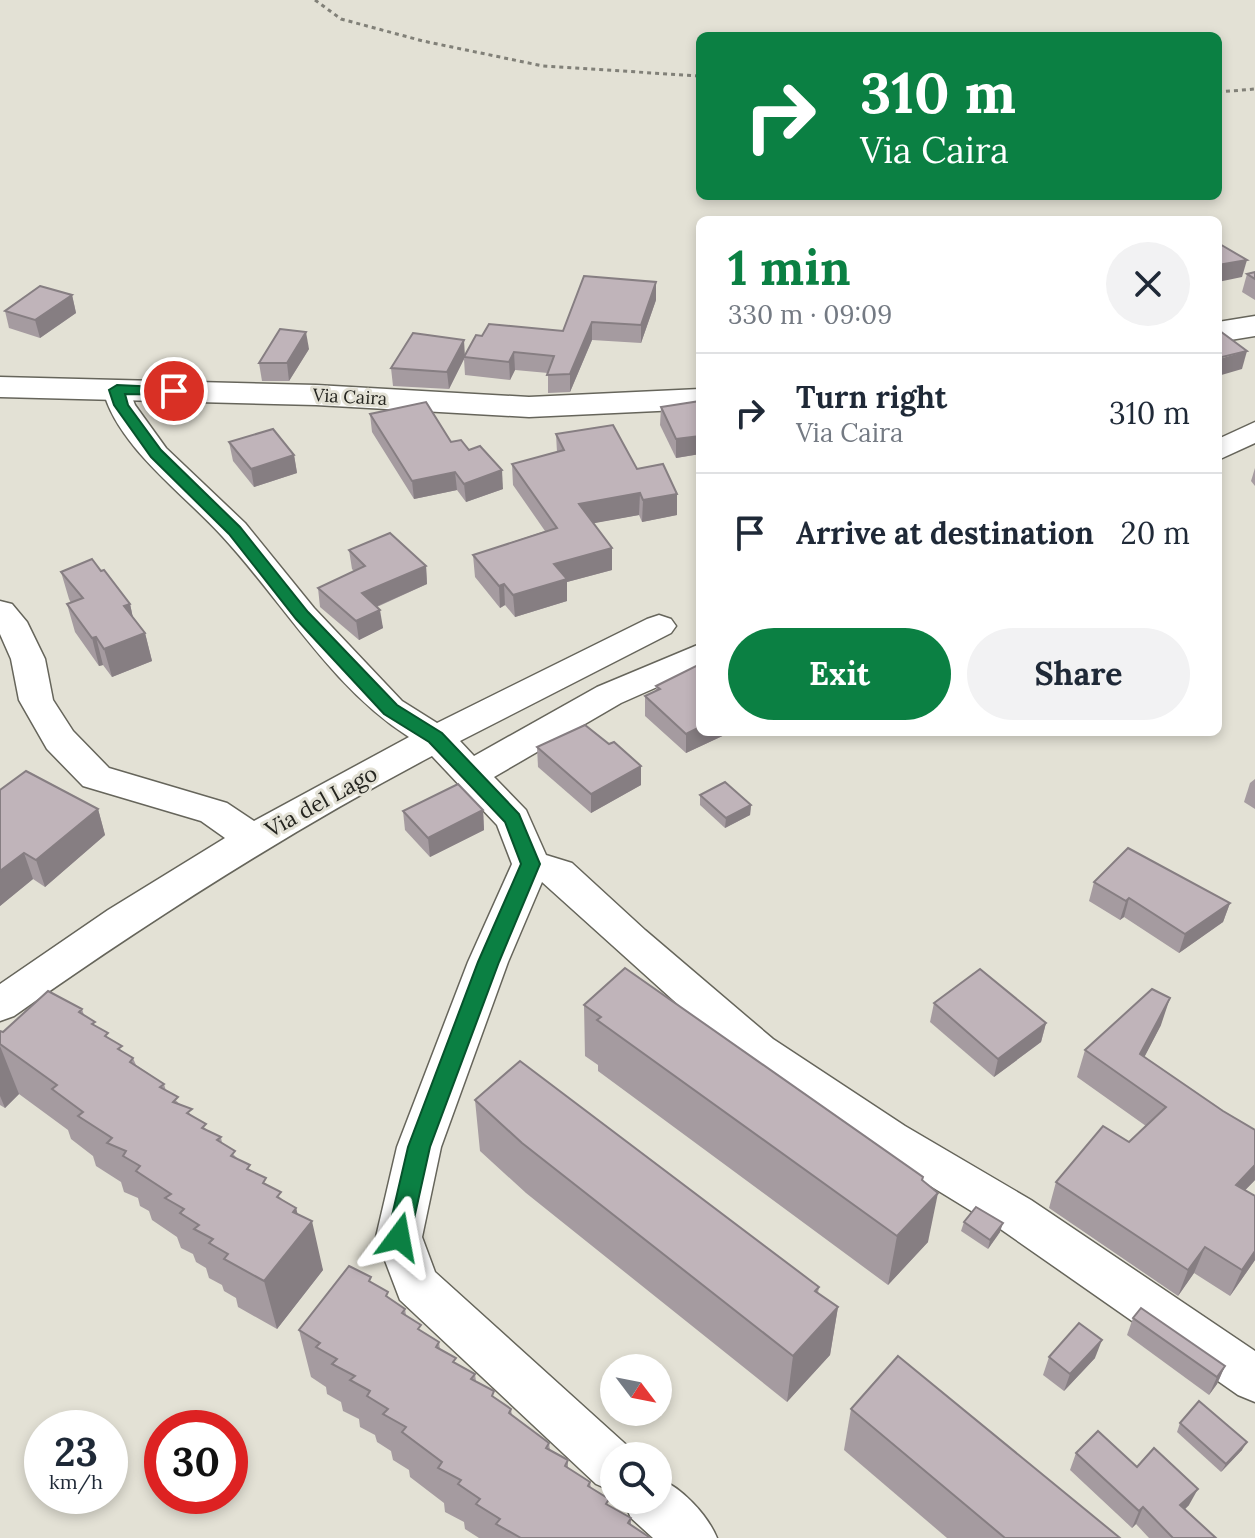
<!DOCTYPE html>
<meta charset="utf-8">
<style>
:root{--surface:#fff;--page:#f2f2f3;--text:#1f2937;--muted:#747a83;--line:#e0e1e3;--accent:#0b8043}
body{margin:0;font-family:Lora,serif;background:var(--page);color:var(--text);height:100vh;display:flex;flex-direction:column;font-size:30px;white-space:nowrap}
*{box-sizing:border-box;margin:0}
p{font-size:26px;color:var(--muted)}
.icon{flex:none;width:44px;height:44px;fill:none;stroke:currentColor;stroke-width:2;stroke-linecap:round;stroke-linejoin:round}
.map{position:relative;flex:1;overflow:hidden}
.drawer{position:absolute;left:696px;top:216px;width:526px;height:520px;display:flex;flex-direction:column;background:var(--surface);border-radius:12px;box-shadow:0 4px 12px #0003}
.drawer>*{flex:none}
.top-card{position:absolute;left:696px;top:32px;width:526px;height:168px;border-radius:12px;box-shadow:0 4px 12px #0003;background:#0b8043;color:#fff;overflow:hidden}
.needle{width:52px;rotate:122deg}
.controls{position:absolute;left:600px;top:1354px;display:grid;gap:16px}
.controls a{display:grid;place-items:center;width:72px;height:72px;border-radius:50%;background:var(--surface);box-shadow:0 4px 12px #0003;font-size:40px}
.speed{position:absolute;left:24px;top:1410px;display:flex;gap:16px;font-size:40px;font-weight:700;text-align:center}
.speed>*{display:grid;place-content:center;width:104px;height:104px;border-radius:50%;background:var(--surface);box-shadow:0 4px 12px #0003;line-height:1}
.speed small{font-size:20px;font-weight:400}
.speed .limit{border:12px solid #d22;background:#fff;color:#111}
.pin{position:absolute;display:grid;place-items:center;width:68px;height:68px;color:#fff;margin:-34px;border:4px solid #fff;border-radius:50%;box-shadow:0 2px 8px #0007}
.me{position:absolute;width:88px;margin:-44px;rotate:13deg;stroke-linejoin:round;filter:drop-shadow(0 0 6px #0008)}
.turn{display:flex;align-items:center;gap:28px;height:168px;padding:0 32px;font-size:36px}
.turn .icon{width:104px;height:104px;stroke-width:2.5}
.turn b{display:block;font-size:56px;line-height:68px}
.round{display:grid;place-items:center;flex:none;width:84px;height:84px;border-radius:42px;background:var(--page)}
.head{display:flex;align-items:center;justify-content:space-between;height:136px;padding:0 32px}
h1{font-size:48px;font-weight:700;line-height:60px;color:var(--accent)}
.action{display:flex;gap:16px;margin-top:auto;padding:16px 32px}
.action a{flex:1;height:92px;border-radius:48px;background:var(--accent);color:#fff;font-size:32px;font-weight:700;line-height:92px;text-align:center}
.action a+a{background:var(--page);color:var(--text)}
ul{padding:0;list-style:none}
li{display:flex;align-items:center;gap:24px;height:120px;padding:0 32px;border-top:2px solid var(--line)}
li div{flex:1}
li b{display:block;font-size:30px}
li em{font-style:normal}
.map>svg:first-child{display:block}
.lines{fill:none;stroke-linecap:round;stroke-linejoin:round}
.minor-casing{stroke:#66655b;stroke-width:3}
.tertiary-casing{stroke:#66655b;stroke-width:3}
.path{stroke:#818078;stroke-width:3;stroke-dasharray:4 4;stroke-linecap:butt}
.minor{fill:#fff;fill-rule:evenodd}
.tertiary{fill:#fff;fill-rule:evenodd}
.wall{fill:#a59ba0}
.shaded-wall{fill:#867e82}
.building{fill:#c0b4ba;stroke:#867e82;stroke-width:2}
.route{fill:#0b8043;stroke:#07532c;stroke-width:2}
.labels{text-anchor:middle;stroke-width:6;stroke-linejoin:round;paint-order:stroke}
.far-street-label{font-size:18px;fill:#252520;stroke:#e3e1d5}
.street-label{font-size:22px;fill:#252520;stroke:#e3e1d5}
</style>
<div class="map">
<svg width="1255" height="1538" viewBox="0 0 1255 1538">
<rect width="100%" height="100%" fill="#e3e1d5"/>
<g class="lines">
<g class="minor-casing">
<g id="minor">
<path d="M 117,382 L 127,384 L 135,405 L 166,448 L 245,523 L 314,608 L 402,701 L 437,723 L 647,619 L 659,615 L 671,619 L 676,626 L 671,633 L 460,741 L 474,756 L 597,687 L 700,644 L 700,668 L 621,703 L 494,777 L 526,810 L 546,855 L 572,863 L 645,930 L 773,1039 L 905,1126 L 1031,1200 L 1255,1351 L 1255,1402 L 1238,1395 L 999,1228 L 875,1152 L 743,1063 L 542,882 L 508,962 L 441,1147 L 422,1237 L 435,1272 L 632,1450 L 635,1456 L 614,1456 L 614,1492 L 596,1484 L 400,1300 L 376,1237 L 397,1147 L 468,962 L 512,864 L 497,825 L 432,756 C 286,833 149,921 14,1016 L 0,1021 L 0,984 L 108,910 L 225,838 L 201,821 L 83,786 L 47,749 L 19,700 L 11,659 L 0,634 L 0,601 L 12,604 L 27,622 L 45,659 L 53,700 L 73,731 L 109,768 L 227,803 L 254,821 L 409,737 C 331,687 284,603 222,536 C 184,494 117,446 103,390 L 107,384 Z"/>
<path d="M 1255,422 L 1255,443 L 1218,460 L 1218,439 Z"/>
<path d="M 658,1478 C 682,1488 707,1514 717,1538 L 653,1538 L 631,1518 L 623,1500 L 658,1500 Z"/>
</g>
</g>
<g class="tertiary-casing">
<g id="tertiary">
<path d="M 1255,316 L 1255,336 L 1218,342 L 1218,322 Z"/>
<path d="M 0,377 L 316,385 L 529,397 L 700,389 L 700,409 L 529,417 L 316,405 L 0,397 Z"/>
</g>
</g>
<g class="path">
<path d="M 315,0 L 341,19 L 423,41 L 543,66 L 700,76"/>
<path d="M 1218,92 L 1255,89"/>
</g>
<use href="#minor" class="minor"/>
<use href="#tertiary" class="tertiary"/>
</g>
<g class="wall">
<path d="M 1255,272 L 1255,300 L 1242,292 L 1247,274 Z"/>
<path d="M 72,295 L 76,313 L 40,338 L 9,328 L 5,311 Z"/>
<path d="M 656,300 L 641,343 L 592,340 L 570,392 L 548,393 L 548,373 L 515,370 L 510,380 L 465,375 L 464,359 L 449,389 L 393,386 L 391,368 L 465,355 L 482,336 L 563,331 Z"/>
<path d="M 309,349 L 289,381 L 262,381 L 259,363 Z"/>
<path d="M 700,401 L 700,454 L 676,458 L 660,425 L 661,407 Z"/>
<path d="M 370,414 L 451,442 L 503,489 L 466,502 L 457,490 L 414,499 L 372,432 Z"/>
<path d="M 556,434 L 637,469 L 677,494 L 677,515 L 642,522 L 639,515 L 593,523 L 612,548 L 612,570 L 567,582 L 567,601 L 515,617 L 505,605 L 500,608 L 475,577 L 473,555 L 545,531 L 513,485 L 512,464 L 557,452 Z"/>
<path d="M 229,442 L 294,455 L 297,473 L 254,487 L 233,461 Z"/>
<path d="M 1255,468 L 1255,486 L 1251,481 Z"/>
<path d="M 349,550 L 426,566 L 427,584 L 377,607 L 383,628 L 359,640 L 320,607 L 318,588 L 354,571 L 352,569 Z"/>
<path d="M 61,572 L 130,604 L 133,618 L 145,633 L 152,661 L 112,677 L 103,665 L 99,666 L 75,632 L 67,604 L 71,603 L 69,599 Z"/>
<path d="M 700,664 L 700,732 L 731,732 L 686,753 L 645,716 L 645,696 L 656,691 L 656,686 Z"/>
<path d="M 609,744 L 641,766 L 641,785 L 591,813 L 538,767 L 537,747 Z"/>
<path d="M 1255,779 L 1255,809 L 1244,802 L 1250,783 Z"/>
<path d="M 0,790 L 98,809 L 105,835 L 45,887 L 33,879 L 0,906 Z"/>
<path d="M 700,795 L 751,805 L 750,815 L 725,828 L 700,805 Z"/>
<path d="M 483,810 L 484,830 L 430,857 L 405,830 L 403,811 Z"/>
<path d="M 1094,882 L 1230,903 L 1223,922 L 1179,953 L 1124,917 L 1120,920 L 1089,901 Z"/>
<path d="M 934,1003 L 1046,1023 L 1041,1042 L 994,1077 L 930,1022 Z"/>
<path d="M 584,1005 L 922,1180 L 928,1242 L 888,1285 L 598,1071 L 598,1065 L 585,1056 Z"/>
<path d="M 82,1009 L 84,1015 L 124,1053 L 133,1058 L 136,1065 L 164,1084 L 166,1091 L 208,1131 L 221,1137 L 222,1143 L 237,1158 L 283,1200 L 296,1208 L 298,1215 L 323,1270 L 277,1329 L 238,1307 L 236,1298 L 224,1291 L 222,1285 L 209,1278 L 206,1268 L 196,1262 L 193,1254 L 181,1248 L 177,1237 L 152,1220 L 149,1211 L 140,1206 L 138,1198 L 124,1192 L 121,1182 L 96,1166 L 93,1156 L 71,1139 L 68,1130 L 19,1094 L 5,1108 L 0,1105 L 0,1031 L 3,1032 Z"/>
<path d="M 1161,1025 L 1144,1057 L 1223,1111 L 1255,1130 L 1255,1180 L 1245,1190 L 1255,1260 L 1230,1296 L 1194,1273 L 1178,1296 L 1049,1208 L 1056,1182 L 1129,1142 L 1146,1126 L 1077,1077 L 1085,1050 Z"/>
<path d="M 475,1100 L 819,1287 L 818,1293 L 838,1307 L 830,1355 L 787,1402 L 526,1193 L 480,1151 Z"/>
<path d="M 964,1222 L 1000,1232 L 988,1249 L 961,1231 Z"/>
<path d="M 373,1284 L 389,1298 L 405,1309 L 406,1315 L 422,1332 L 439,1342 L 440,1349 L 457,1365 L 475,1374 L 476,1381 L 495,1398 L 511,1409 L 512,1416 L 549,1443 L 550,1450 L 568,1460 L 568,1468 L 590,1482 L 591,1488 L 609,1506 L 631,1518 L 631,1526 L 649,1538 L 479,1538 L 465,1529 L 464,1522 L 445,1512 L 444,1503 L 410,1477 L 409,1470 L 393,1460 L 391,1451 L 377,1442 L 375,1435 L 360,1427 L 359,1419 L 343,1411 L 341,1402 L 327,1394 L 326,1387 L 311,1377 L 299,1330 Z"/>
<path d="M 1133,1318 L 1225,1366 L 1217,1384 L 1209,1395 L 1127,1335 Z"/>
<path d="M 1049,1357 L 1095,1358 L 1064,1391 L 1043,1375 Z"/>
<path d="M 851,1409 L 1120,1538 L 947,1538 L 844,1450 Z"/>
<path d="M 1180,1423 L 1242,1450 L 1221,1472 L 1177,1432 Z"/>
<path d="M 1076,1453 L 1137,1467 L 1189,1505 L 1185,1509 L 1216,1538 L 1149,1538 L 1136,1524 L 1132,1528 L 1070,1470 Z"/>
</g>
<g class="shaded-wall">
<path d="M 1247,260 L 1242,277 L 1218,282 L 1218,265 Z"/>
<path d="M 656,282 L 656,300 L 641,343 L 641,325 Z"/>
<path d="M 72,295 L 76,313 L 40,338 L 35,320 Z"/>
<path d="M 592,322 L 592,340 L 570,392 L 570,374 Z"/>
<path d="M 306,332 L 309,349 L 289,381 L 287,363 Z"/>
<path d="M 464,340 L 465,357 L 464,357 L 464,359 L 449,389 L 447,372 Z"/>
<path d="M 1247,351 L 1242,369 L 1218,376 L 1219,359 Z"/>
<path d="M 514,352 L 515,370 L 510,380 L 509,362 Z"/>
<path d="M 700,436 L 700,454 L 676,458 L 676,439 Z"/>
<path d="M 294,455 L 297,473 L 254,487 L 251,469 Z"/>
<path d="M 502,470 L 503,489 L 466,502 L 464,484 Z"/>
<path d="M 455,472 L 457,490 L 414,499 L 412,481 Z"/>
<path d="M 640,493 L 639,515 L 579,526 L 579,504 Z"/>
<path d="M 677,494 L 677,515 L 642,522 L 643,500 Z"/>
<path d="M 612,548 L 612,570 L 567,582 L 567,601 L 515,617 L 513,595 L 554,564 Z"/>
<path d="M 426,566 L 427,584 L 364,612 L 362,593 Z"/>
<path d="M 504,584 L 505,605 L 500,608 L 499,586 Z"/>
<path d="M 130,604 L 136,632 L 124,606 Z"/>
<path d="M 380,610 L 383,628 L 359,640 L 356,621 Z"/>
<path d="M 145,633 L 152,661 L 112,677 L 104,649 Z"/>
<path d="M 96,637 L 103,665 L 99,666 L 92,638 Z"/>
<path d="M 700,727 L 700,732 L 731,732 L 686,753 L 686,734 Z"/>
<path d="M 641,766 L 641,785 L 591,813 L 591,794 Z"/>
<path d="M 751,805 L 750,815 L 725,828 L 726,818 Z"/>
<path d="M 98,809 L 105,835 L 45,887 L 36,860 Z"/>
<path d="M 483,810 L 484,830 L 430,857 L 428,838 Z"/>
<path d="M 24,853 L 33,879 L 0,906 L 0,871 Z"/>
<path d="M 1129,898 L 1124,917 L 1120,920 L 1126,901 Z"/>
<path d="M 1230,903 L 1223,922 L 1179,953 L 1185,934 Z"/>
<path d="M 1170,998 L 1161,1025 L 1132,1081 L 1140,1054 Z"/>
<path d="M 1046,1023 L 1041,1042 L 994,1077 L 998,1059 Z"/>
<path d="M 0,1046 L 19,1094 L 5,1108 L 0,1096 Z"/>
<path d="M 1255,1165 L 1255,1180 L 1225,1211 L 1236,1185 Z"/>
<path d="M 938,1193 L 928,1242 L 888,1285 L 897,1236 Z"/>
<path d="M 296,1208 L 302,1234 L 312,1221 L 323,1270 L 277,1329 L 264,1281 L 293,1212 Z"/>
<path d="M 1003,1223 L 1000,1232 L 988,1249 L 990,1240 Z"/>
<path d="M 1205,1247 L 1194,1273 L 1178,1296 L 1188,1270 Z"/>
<path d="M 1255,1251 L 1255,1260 L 1230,1296 L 1242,1270 Z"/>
<path d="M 838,1307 L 830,1355 L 787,1402 L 793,1356 Z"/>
<path d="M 1102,1340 L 1095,1358 L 1064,1391 L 1070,1374 Z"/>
<path d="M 1225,1366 L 1217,1384 L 1209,1395 L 1217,1377 Z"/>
<path d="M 1247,1442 L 1242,1450 L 1221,1472 L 1226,1464 Z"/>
<path d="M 1198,1489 L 1189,1505 L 1172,1522 L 1180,1505 Z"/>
<path d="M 1143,1507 L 1136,1524 L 1132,1528 L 1139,1511 Z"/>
</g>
<g class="building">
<path d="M 1218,243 L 1247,260 L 1218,265 Z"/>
<path d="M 1255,272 L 1255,279 L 1247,274 Z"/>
<path d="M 584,276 L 656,282 L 641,325 L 592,322 L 570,374 L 547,375 L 554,356 L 514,352 L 509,362 L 464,357 L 476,335 L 482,336 L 489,324 L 563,331 Z"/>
<path d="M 40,286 L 72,295 L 35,320 L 5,311 Z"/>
<path d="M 280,329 L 306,332 L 287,363 L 259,363 Z"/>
<path d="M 1220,331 L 1247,351 L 1218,358 L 1218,332 Z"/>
<path d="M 413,333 L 464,340 L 447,372 L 391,368 Z"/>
<path d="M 700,401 L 700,436 L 676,439 L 661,407 Z"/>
<path d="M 426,402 L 451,442 L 461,440 L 469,450 L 480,446 L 502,470 L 464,484 L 455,472 L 412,481 L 370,414 Z"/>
<path d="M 613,425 L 637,469 L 663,464 L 677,494 L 643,500 L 640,493 L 579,504 L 612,548 L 554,564 L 567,579 L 513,595 L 504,584 L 499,586 L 473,555 L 557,528 L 512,464 L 564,450 L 556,434 Z"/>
<path d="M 273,429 L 294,455 L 251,469 L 229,442 Z"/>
<path d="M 390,533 L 426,566 L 362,593 L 380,610 L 356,621 L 318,588 L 365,566 L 349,550 Z"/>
<path d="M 92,559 L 101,571 L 104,570 L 130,604 L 124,606 L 145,633 L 104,649 L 96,637 L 92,638 L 67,604 L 83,598 L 61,572 Z"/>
<path d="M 700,664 L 700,727 L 686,734 L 645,696 L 660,689 L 656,686 Z"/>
<path d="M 585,725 L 609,744 L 614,742 L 641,766 L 591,794 L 537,747 Z"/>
<path d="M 26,771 L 98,809 L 36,860 L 24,853 L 0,871 L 0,790 Z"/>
<path d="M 725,782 L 751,805 L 726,818 L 700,795 Z"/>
<path d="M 458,784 L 483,810 L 428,838 L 403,811 Z"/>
<path d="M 1128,848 L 1230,903 L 1185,934 L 1129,898 L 1126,901 L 1094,882 Z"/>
<path d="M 625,968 L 923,1177 L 922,1180 L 938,1193 L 897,1236 L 597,1020 L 601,1017 L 584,1005 Z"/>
<path d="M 980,969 L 1046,1023 L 998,1059 L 934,1003 Z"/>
<path d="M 1152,989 L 1170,998 L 1140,1054 L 1223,1111 L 1255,1130 L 1255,1165 L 1236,1185 L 1255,1196 L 1255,1251 L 1242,1270 L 1205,1247 L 1188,1270 L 1056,1182 L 1103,1126 L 1129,1142 L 1166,1107 L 1085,1050 Z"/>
<path d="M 48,991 L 82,1009 L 79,1012 L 95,1022 L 92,1024 L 108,1033 L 105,1036 L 122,1046 L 118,1049 L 133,1058 L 130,1062 L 164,1084 L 160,1087 L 178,1097 L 173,1102 L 192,1109 L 187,1113 L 206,1124 L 202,1128 L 221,1137 L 217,1140 L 235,1151 L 231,1156 L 250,1165 L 247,1169 L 266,1178 L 263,1183 L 281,1192 L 277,1197 L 296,1208 L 293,1212 L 312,1221 L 264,1281 L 224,1259 L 228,1254 L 209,1243 L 213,1239 L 194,1229 L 199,1225 L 180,1213 L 184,1209 L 165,1198 L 171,1194 L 136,1171 L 140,1166 L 123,1156 L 126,1151 L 107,1143 L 112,1138 L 78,1116 L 83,1112 L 52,1089 L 57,1085 L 0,1044 L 0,1031 L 3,1032 Z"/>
<path d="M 520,1061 L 819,1287 L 815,1291 L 838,1307 L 793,1356 L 522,1143 L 475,1100 Z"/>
<path d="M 976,1207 L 1003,1223 L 990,1240 L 964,1222 Z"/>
<path d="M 349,1266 L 371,1277 L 369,1281 L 388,1292 L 386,1296 L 405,1309 L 402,1313 L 421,1325 L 418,1329 L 439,1342 L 436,1347 L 456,1358 L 453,1362 L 475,1374 L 471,1379 L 494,1391 L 492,1396 L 511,1409 L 509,1413 L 549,1443 L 546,1448 L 568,1460 L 565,1466 L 590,1482 L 588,1486 L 609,1499 L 606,1504 L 631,1518 L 628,1523 L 649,1537 L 649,1538 L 521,1538 L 496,1524 L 500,1519 L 476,1504 L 480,1499 L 458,1484 L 461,1480 L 438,1468 L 442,1462 L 402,1432 L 406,1427 L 383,1414 L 388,1409 L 367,1396 L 370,1391 L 350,1380 L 355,1376 L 332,1364 L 337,1359 L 316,1347 L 320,1343 L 299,1330 Z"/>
<path d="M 1141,1308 L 1225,1366 L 1217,1377 L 1133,1318 Z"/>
<path d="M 1079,1323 L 1102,1340 L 1070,1374 L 1049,1357 Z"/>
<path d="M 898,1356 L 1120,1538 L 1005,1538 L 851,1409 Z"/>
<path d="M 1199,1401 L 1247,1442 L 1226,1464 L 1180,1423 Z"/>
<path d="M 1098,1431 L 1137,1467 L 1154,1448 L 1198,1489 L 1180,1505 L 1216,1538 L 1173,1538 L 1143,1507 L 1139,1511 L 1076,1453 Z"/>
</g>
<path class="route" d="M 117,385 L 179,388 L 179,394 L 174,395 L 125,394 L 128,405 L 161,450 L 240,527 L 308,612 L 397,705 L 442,733 L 519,814 L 540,864 L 499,962 L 430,1147 L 410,1237 L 407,1244 L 399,1247 L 391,1244 L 387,1237 L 408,1147 L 478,962 L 521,864 L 505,822 L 429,742 L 384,714 L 296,619 L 229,534 L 151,457 L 114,405 L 109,390 Z"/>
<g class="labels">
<g class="far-street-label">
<text transform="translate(350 397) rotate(3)" y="6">Via Caira</text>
</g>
<g class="street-label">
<text transform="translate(321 801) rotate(-29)" y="8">Via del Lago</text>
</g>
</g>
</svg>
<div class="controls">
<a><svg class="needle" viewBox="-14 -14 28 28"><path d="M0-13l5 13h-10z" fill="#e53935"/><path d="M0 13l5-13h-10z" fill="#747a83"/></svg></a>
<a><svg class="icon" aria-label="search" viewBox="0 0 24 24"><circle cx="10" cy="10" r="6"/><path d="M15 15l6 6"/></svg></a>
</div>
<div class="speed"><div>23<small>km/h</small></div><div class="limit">30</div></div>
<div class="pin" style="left:174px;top:391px;background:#d93025"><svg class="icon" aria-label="arrive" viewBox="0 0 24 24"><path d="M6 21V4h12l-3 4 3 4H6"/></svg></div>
<svg class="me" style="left:399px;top:1237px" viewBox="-20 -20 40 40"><path d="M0-17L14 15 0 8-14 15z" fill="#0b8043" stroke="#fff" stroke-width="4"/></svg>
<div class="top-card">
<div class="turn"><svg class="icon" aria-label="right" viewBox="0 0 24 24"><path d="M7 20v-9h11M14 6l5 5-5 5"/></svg><div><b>310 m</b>Via Caira</div></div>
</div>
<section class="drawer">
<div class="head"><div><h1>1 min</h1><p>330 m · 09:09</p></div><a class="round"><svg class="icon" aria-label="close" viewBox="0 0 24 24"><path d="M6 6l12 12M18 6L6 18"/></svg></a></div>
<ul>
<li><svg class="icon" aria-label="right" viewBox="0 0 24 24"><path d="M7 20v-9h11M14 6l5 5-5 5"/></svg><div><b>Turn right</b><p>Via Caira</p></div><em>310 m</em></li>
<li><svg class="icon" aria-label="arrive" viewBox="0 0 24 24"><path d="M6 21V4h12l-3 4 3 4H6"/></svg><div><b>Arrive at destination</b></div><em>20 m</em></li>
</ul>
<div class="action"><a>Exit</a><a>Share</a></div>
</section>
</div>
